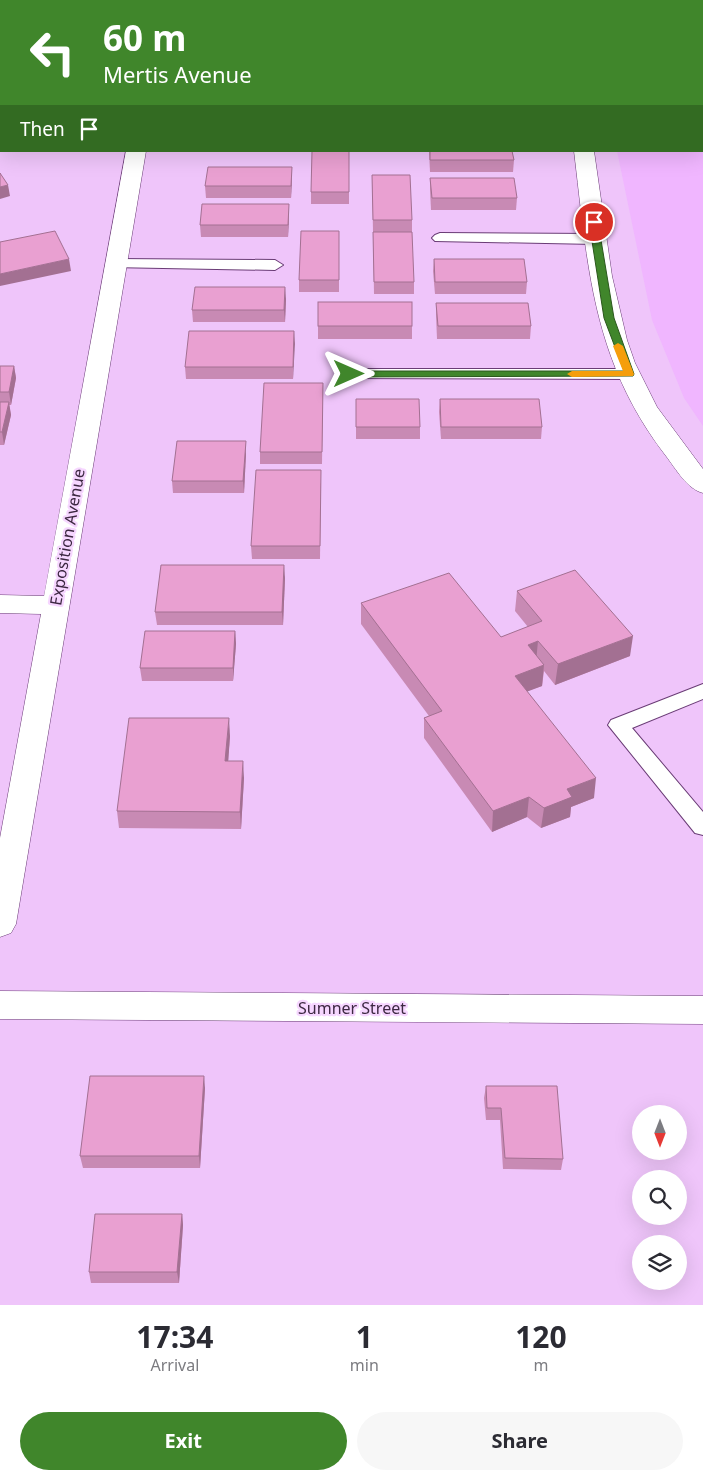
<!DOCTYPE html>
<style>
:root{--surface:#fff;--page:#f7f7f7;--text:#2b2b33;--muted:#7c7c81;--accent:#40862b}
body{margin:0;font-family:"Noto Sans",sans-serif;background:var(--page);color:var(--text);height:100vh;display:flex;flex-direction:column;font-size:19px;white-space:nowrap}
*{box-sizing:border-box;margin:0}
p{font-size:16px;color:var(--muted)}
.icon{flex:none;width:28px;height:28px;fill:none;stroke:currentColor;stroke-width:2;stroke-linecap:round;stroke-linejoin:round}
.map{position:relative;height:1305px;overflow:hidden}
.panel{display:flex;flex-direction:column;background:var(--surface);flex:1}
.panel>*{flex:none}
.hud{position:absolute;left:0px;top:0px;width:704px;height:152px;box-shadow:0 5px 20px #0002;background:#40862b;color:#fff;overflow:hidden}
.needle{width:32px;rotate:180deg}
.buttons{position:absolute;left:632px;top:1105px;display:grid;gap:10px}
.buttons a{display:grid;place-items:center;width:55px;height:55px;border-radius:50%;background:var(--surface);box-shadow:0 5px 20px #0002;font-size:25px}
.pin{position:absolute;display:grid;place-items:center;width:42px;height:42px;color:#fff;margin:-21px;border:2px solid #fff;border-radius:50%;box-shadow:0 1px 5px #0007}
.me{position:absolute;width:55px;margin:-28px;rotate:90deg;stroke-linejoin:round;filter:drop-shadow(0 0 4px #0008)}
.turn{display:flex;align-items:center;gap:18px;height:105px;padding:0 20px;font-size:22px}
.turn .icon{width:65px;height:65px;stroke-width:2.5}
.turn b{display:block;font-size:35px;line-height:42px}
.then{display:flex;align-items:center;height:48px;padding:0 20px;background:#0003;gap:10px;font-size:19px}
.eta{display:flex;justify-content:space-evenly;align-items:center;height:85px;text-align:center}
.eta b{font-size:30px;font-weight:700;line-height:35px}
.button{display:flex;gap:10px;margin-top:auto;padding:10px 20px}
.button a{flex:1;height:58px;border-radius:30px;background:var(--accent);color:#fff;font-size:20px;font-weight:700;line-height:58px;text-align:center}
.button a+a{background:var(--page);color:var(--text)}
.map>svg:first-child{display:block}
.built{fill:#f0b6ff}
.lines{fill:none;stroke-linecap:round;stroke-linejoin:round}
.lane-casing{stroke:#6a3c76;stroke-width:2}
.street-casing{stroke:#6a3c76;stroke-width:1}
.secondary-casing{stroke:#6a3c76;stroke-width:1}
.primary-casing{stroke:#fff;stroke-width:1}
.lane{fill:#fff;fill-rule:evenodd}
.street{fill:#fff;fill-rule:evenodd}
.secondary{fill:#fff;fill-rule:evenodd}
.primary{fill:#aac9fb;fill-rule:evenodd}
.wall{fill:#c88ab4}
.shaded-wall{fill:#a37092}
.building{fill:#e9a0d1;stroke:#a37092}
.route{fill:#40862b;stroke:#2a571c}
.slow{fill:#f59e0b}
.labels{text-anchor:middle;stroke-width:4.5;stroke-linejoin:round;paint-order:stroke}
.street-label{font-size:16px;fill:#3d2842;stroke:#f6d6ff}
</style>
<div class="map">
<svg width="703" height="1305" viewBox="0 0 703 1305">
<rect width="100%" height="100%" fill="#efc5fa"/>
<path class="built" d="M 585,0 L 703,0 L 703,426 L 684,398 L 652,320 L 617,151 L 702,151 L 702,1 Z"/>
<g class="lines">
<g class="lane-casing">
<g id="lane">
<path d="M 440,233 L 596,234 L 604,239 L 596,244 L 435,241 L 432,238 L 435,235 Z"/>
<path d="M 116,259 L 275,260 L 283,265 L 275,270 L 110,267 L 108,264 Z"/>
<path d="M 349,369 L 629,369 L 635,370 L 637,374 L 635,378 L 629,379 L 343,378 L 341,374 L 343,370 Z"/>
<path d="M 703,684 L 703,699 L 632,728 L 703,812 L 703,835 L 695,833 L 608,725 L 611,720 Z"/>
</g>
</g>
<g class="street-casing">
<g id="street">
<path d="M 126,151 L 146,151 L 16,924 L 11,933 L 0,937 L 0,838 L 41,614 L 0,613 L 0,595 L 44,596 Z"/>
<path d="M 0,991 L 703,996 L 703,1024 L 0,1019 Z"/>
</g>
</g>
<g class="secondary-casing">
<g id="secondary">
<path d="M 550,0 L 568,0 L 569,1 L 551,1 Z"/>
<path d="M 574,151 L 594,151 L 612,276 L 627,340 L 635,363 L 657,407 L 703,469 L 703,493 C 687,489 676,469 666,456 C 592,360 588,267 574,151 Z"/>
</g>
</g>
<g class="primary-casing">
<rect id="primary" x="0" y="93" width="1" height="12"/>
</g>
<use href="#lane" class="lane"/>
<use href="#street" class="street"/>
<use href="#secondary" class="secondary"/>
<use href="#primary" class="primary"/>
</g>
<g class="wall">
<path d="M 349,151 L 349,204 L 311,204 L 311,192 Z"/>
<path d="M 429,151 L 512,151 L 514,160 L 513,172 L 430,172 Z"/>
<path d="M 372,175 L 412,220 L 412,232 L 373,232 Z"/>
<path d="M 292,178 L 291,198 L 206,198 L 205,186 Z"/>
<path d="M 430,178 L 517,198 L 516,210 L 431,210 L 430,190 Z"/>
<path d="M 289,216 L 288,237 L 201,237 L 200,225 Z"/>
<path d="M 339,231 L 339,292 L 299,292 L 299,280 Z"/>
<path d="M 373,232 L 414,282 L 414,294 L 374,294 Z"/>
<path d="M 434,259 L 527,282 L 526,294 L 435,294 L 433,271 Z"/>
<path d="M 286,299 L 285,322 L 193,322 L 192,310 Z"/>
<path d="M 436,303 L 531,326 L 530,339 L 437,339 L 436,315 Z"/>
<rect x="318" y="326" width="94" height="13"/>
<path d="M 294,331 L 293,379 L 186,379 L 185,367 Z"/>
<path d="M 0,366 L 14,366 L 16,378 L 11,405 L 9,405 L 11,415 L 4,445 L 0,445 Z"/>
<path d="M 323,383 L 322,464 L 260,464 L 260,452 Z"/>
<path d="M 356,399 L 420,427 L 420,439 L 356,439 Z"/>
<path d="M 440,399 L 542,427 L 541,439 L 441,439 L 439,412 Z"/>
<path d="M 246,453 L 244,493 L 173,493 L 172,481 Z"/>
<path d="M 321,483 L 320,559 L 252,559 L 251,546 Z"/>
<path d="M 285,578 L 283,625 L 157,625 L 155,612 Z"/>
<path d="M 517,591 L 630,656 L 555,685 L 544,671 L 542,686 L 527,691 L 594,798 L 571,807 L 570,817 L 541,828 L 527,817 L 492,832 L 424,738 L 424,718 L 429,716 L 361,624 L 361,603 L 501,637 L 528,627 L 515,611 Z"/>
<path d="M 235,631 L 236,644 L 233,681 L 142,681 L 140,668 Z"/>
<path d="M 230,736 L 228,761 L 244,778 L 241,829 L 119,828 L 117,811 Z"/>
<path d="M 486,1086 L 563,1159 L 561,1170 L 503,1169 L 500,1120 L 486,1120 L 484,1098 Z"/>
<path d="M 205,1088 L 200,1168 L 83,1168 L 80,1156 Z"/>
<path d="M 182,1214 L 183,1225 L 179,1283 L 91,1283 L 89,1272 Z"/>
</g>
<g class="shaded-wall">
<path d="M 292,167 L 292,178 L 291,198 L 291,186 Z"/>
<path d="M 8,185 L 10,196 L 0,199 L 0,187 Z"/>
<path d="M 289,204 L 289,216 L 288,237 L 288,225 Z"/>
<path d="M 69,259 L 71,271 L 0,286 L 0,274 Z"/>
<path d="M 285,287 L 286,299 L 285,322 L 284,310 Z"/>
<path d="M 294,331 L 295,344 L 293,379 L 293,367 Z"/>
<path d="M 14,366 L 16,378 L 11,405 L 9,392 Z"/>
<path d="M 9,402 L 11,415 L 4,445 L 2,432 Z"/>
<path d="M 246,441 L 246,453 L 244,493 L 243,481 Z"/>
<path d="M 284,565 L 285,578 L 283,625 L 282,612 Z"/>
<path d="M 235,631 L 236,644 L 233,681 L 233,668 Z"/>
<path d="M 633,636 L 630,656 L 555,685 L 558,664 Z"/>
<path d="M 538,641 L 536,662 L 528,645 Z"/>
<path d="M 544,665 L 542,686 L 513,697 L 515,676 Z"/>
<path d="M 229,718 L 230,736 L 227,778 L 225,761 Z"/>
<path d="M 243,761 L 244,778 L 241,829 L 240,812 Z"/>
<path d="M 596,778 L 594,798 L 571,807 L 570,817 L 541,828 L 544,808 L 567,789 Z"/>
<path d="M 529,797 L 527,817 L 492,832 L 493,811 Z"/>
<path d="M 204,1076 L 205,1088 L 200,1168 L 199,1156 Z"/>
<path d="M 182,1214 L 183,1225 L 179,1283 L 177,1272 Z"/>
</g>
<g class="building">
<rect x="702" y="25" width="1" height="86"/>
<path d="M 312,151 L 349,151 L 349,192 L 311,192 Z"/>
<path d="M 430,151 L 512,151 L 514,160 L 430,160 Z"/>
<path d="M 208,167 L 292,167 L 291,186 L 205,186 Z"/>
<path d="M 0,173 L 8,185 L 0,187 Z"/>
<path d="M 372,175 L 410,175 L 412,220 L 373,220 Z"/>
<path d="M 430,178 L 514,178 L 517,198 L 432,198 Z"/>
<path d="M 202,204 L 289,204 L 288,225 L 200,225 Z"/>
<path d="M 55,231 L 69,259 L 0,274 L 0,242 Z"/>
<path d="M 301,231 L 339,231 L 339,280 L 299,280 Z"/>
<path d="M 373,232 L 412,232 L 414,282 L 374,282 Z"/>
<path d="M 434,259 L 524,259 L 527,282 L 435,282 Z"/>
<path d="M 195,287 L 285,287 L 284,310 L 192,310 Z"/>
<rect x="318" y="302" width="94" height="24"/>
<path d="M 436,303 L 528,303 L 531,326 L 438,326 Z"/>
<path d="M 189,331 L 294,331 L 293,367 L 185,367 Z"/>
<path d="M 0,366 L 14,366 L 9,392 L 0,392 Z"/>
<path d="M 264,383 L 323,383 L 322,452 L 260,452 Z"/>
<path d="M 356,399 L 419,399 L 420,427 L 356,427 Z"/>
<path d="M 440,399 L 539,399 L 542,427 L 441,427 Z"/>
<path d="M 0,402 L 9,402 L 2,432 L 0,432 Z"/>
<path d="M 177,441 L 246,441 L 243,481 L 172,481 Z"/>
<path d="M 256,470 L 321,470 L 320,546 L 251,546 Z"/>
<path d="M 161,565 L 284,565 L 282,612 L 155,612 Z"/>
<path d="M 575,570 L 633,636 L 558,664 L 538,641 L 528,645 L 544,665 L 515,676 L 596,778 L 567,789 L 572,797 L 544,808 L 529,797 L 493,811 L 424,718 L 442,711 L 361,603 L 449,573 L 501,637 L 542,621 L 517,591 Z"/>
<path d="M 145,631 L 235,631 L 233,668 L 140,668 Z"/>
<path d="M 129,718 L 229,718 L 225,761 L 243,761 L 240,812 L 117,811 Z"/>
<path d="M 90,1076 L 204,1076 L 199,1156 L 80,1156 Z"/>
<path d="M 486,1086 L 557,1086 L 563,1159 L 505,1158 L 501,1108 L 487,1108 Z"/>
<path d="M 95,1214 L 182,1214 L 177,1272 L 89,1272 Z"/>
</g>
<path class="route" d="M 594,219 L 598,222 L 614,318 L 634,374 L 633,376 L 349,377 L 344,374 L 349,371 L 624,371 L 604,318 L 589,222 Z"/>
<path class="slow" d="M 618,343 L 623,346 L 634,374 L 633,376 L 572,377 L 567,374 L 572,371 L 623,371 L 613,346 Z"/>
<g class="labels">
<g class="street-label">
<text transform="translate(67 537) rotate(-80)" y="6">Exposition Avenue</text>
<text x="352" y="1014">Sumner Street</text>
</g>
</g>
</svg>
<div class="buttons">
<a><svg class="needle" viewBox="-14 -14 28 28"><path d="M0-13l5 13h-10z" fill="#e53935"/><path d="M0 13l5-13h-10z" fill="#7c7c81"/></svg></a>
<a><svg class="icon" aria-label="search" viewBox="0 0 24 24"><circle cx="10" cy="10" r="6"/><path d="M15 15l6 6"/></svg></a>
<a><svg class="icon" aria-label="layers" viewBox="0 0 24 24"><path d="M12 4l9 5-9 5-9-5zM3 14l9 5 9-5"/></svg></a>
</div>
<div class="pin" style="left:594px;top:222px;background:#d93025"><svg class="icon" aria-label="arrive" viewBox="0 0 24 24"><path d="M6 21V4h12l-3 4 3 4H6"/></svg></div>
<svg class="me" style="left:349px;top:374px" viewBox="-20 -20 40 40"><path d="M0-17L14 15 0 8-14 15z" fill="#40862b" stroke="#fff" stroke-width="4"/></svg>
<div class="hud">
<div class="turn"><svg class="icon" aria-label="left" viewBox="0 0 24 24"><path d="M17 20v-9H6M10 6l-5 5 5 5"/></svg><div><b>60 m</b>Mertis Avenue</div></div>
<div class="then">Then<svg class="icon" aria-label="arrive" viewBox="0 0 24 24"><path d="M6 21V4h12l-3 4 3 4H6"/></svg></div>
</div>
</div>
<section class="panel">
<div class="eta">
<div><b>17:34</b><p>Arrival</p></div>
<div><b>1</b><p>min</p></div>
<div><b>120</b><p>m</p></div>
</div>
<div class="button"><a>Exit</a><a>Share</a></div>
</section>
